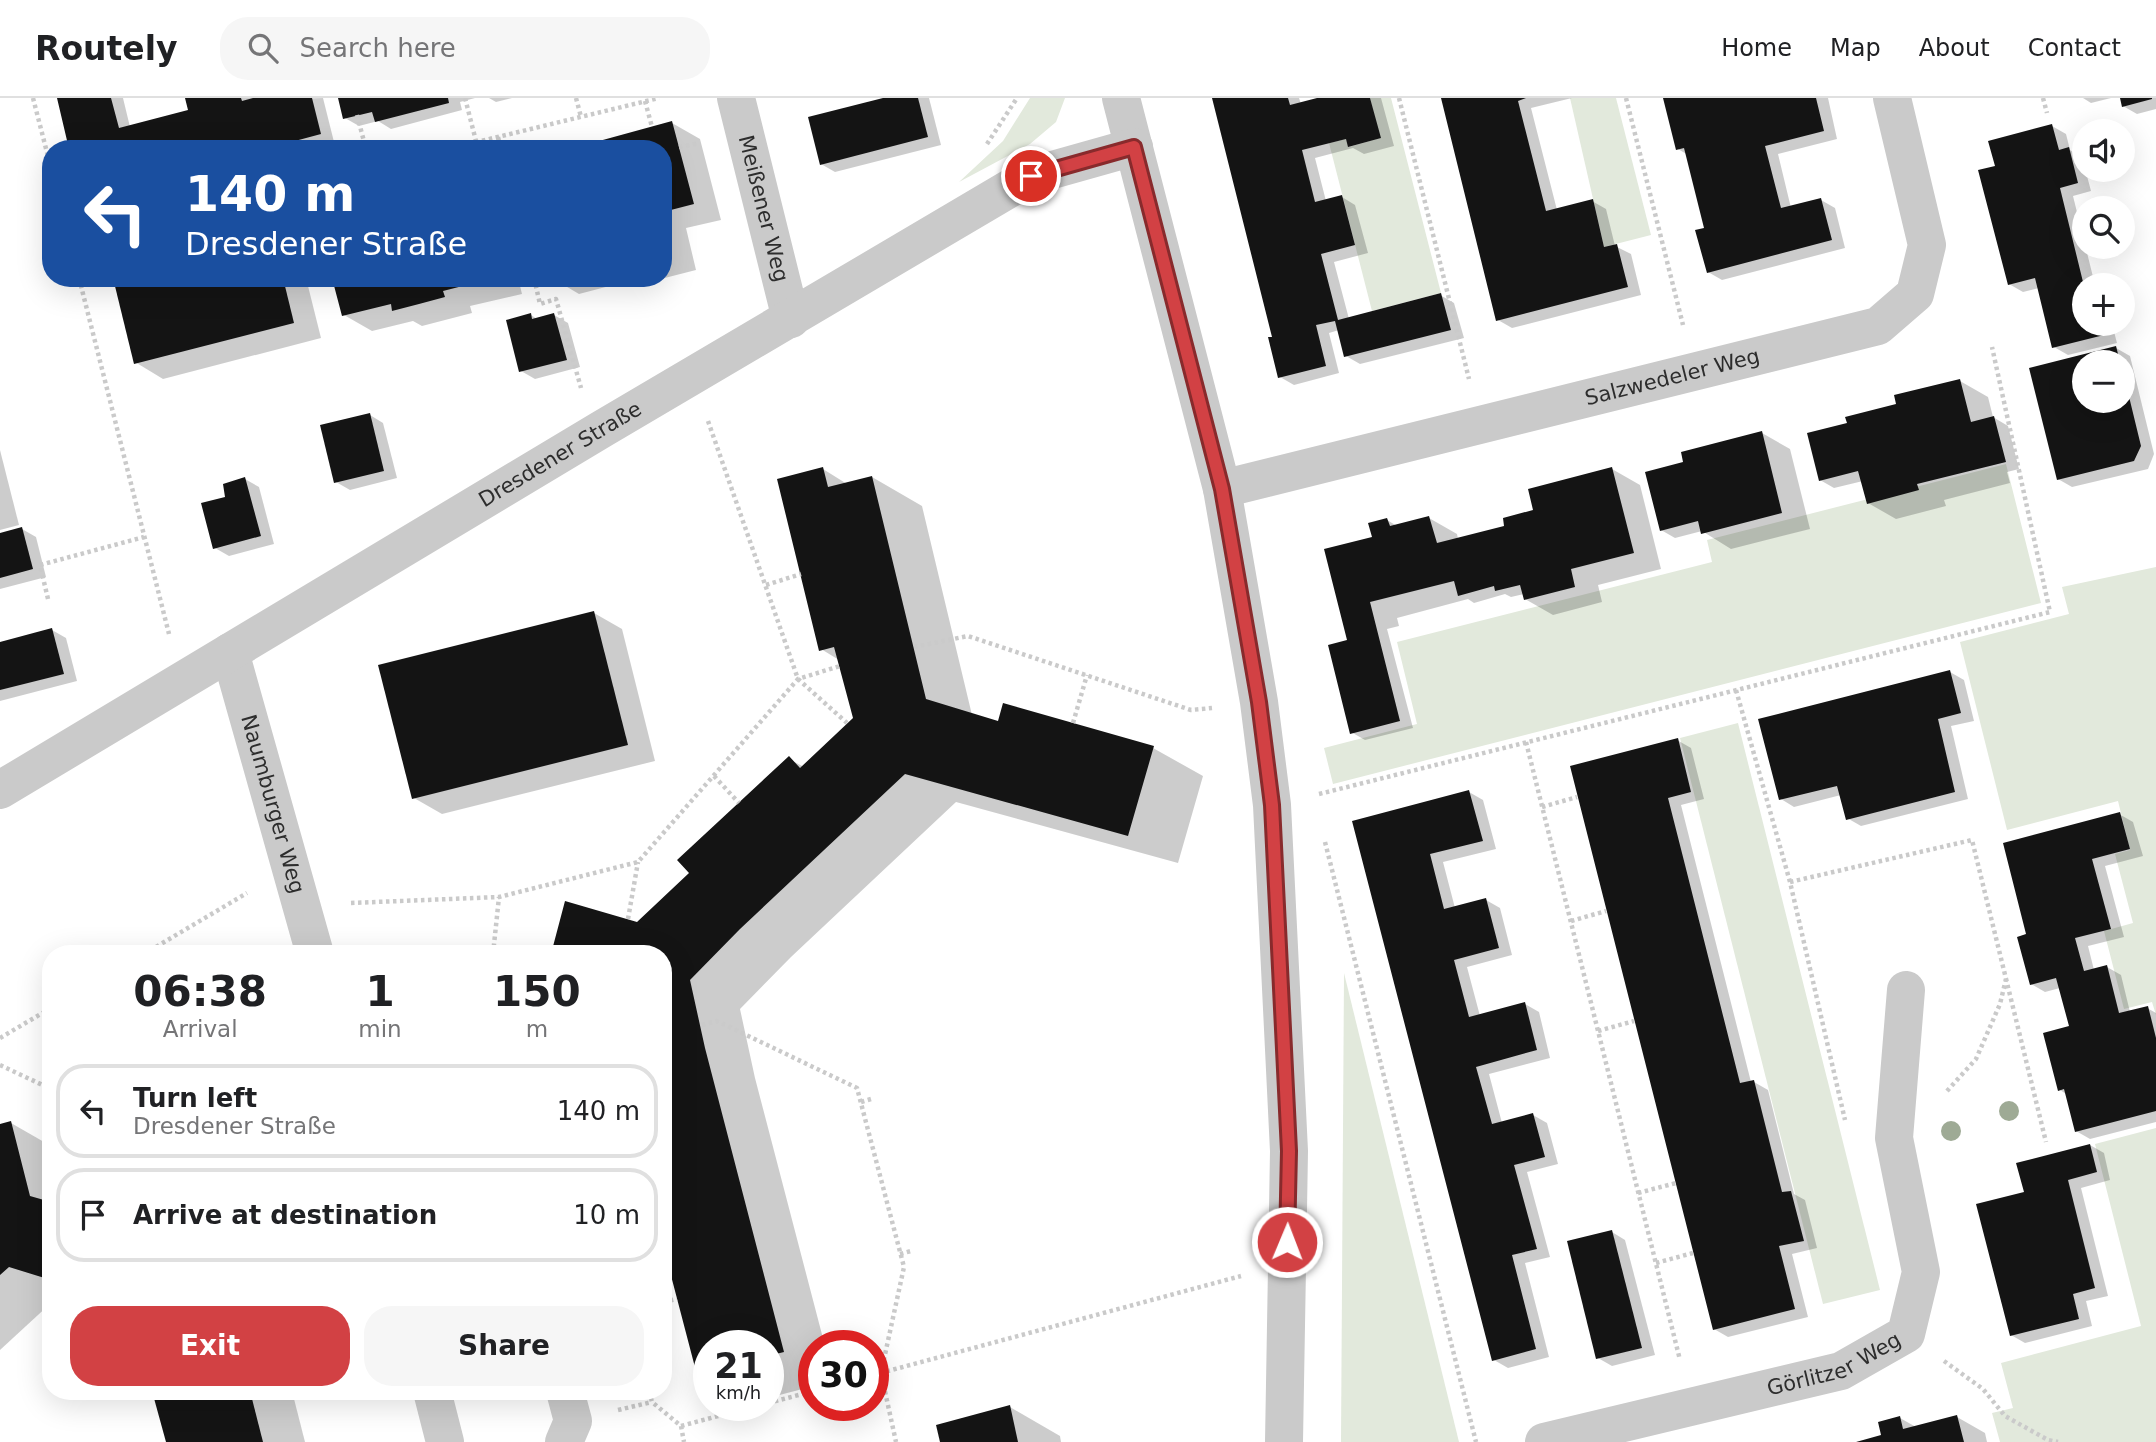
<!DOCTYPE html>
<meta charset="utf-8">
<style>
:root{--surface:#fff;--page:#f6f6f6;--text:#202124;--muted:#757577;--line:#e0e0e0;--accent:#d24144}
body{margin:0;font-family:"DejaVu Sans",sans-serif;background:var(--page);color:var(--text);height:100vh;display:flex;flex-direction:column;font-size:26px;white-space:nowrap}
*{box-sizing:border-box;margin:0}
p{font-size:23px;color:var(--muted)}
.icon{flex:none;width:38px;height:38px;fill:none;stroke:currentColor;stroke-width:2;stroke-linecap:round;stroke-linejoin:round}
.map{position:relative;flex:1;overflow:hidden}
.drawer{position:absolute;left:42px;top:847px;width:630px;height:455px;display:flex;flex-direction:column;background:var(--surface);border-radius:28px;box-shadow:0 7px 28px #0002}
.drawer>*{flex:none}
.guide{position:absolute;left:42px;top:42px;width:630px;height:147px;border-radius:28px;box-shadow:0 7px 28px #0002;background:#1a4fa0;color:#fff;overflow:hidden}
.fabs{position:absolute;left:2072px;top:21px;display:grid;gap:14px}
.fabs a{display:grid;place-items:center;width:63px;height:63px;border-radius:50%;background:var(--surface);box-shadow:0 7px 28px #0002;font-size:35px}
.speed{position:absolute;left:693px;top:1232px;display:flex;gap:14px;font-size:35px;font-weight:700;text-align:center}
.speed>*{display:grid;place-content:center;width:91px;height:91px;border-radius:50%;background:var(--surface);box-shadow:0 7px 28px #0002;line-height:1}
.speed small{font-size:18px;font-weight:400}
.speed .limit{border:10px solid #d22;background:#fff;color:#111}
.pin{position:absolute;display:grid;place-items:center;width:60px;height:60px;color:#fff;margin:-30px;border:4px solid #fff;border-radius:50%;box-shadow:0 2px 7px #0007}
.me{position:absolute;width:77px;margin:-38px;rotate:1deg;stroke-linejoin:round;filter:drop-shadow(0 0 5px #0008)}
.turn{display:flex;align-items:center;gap:24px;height:147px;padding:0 28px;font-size:32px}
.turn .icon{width:91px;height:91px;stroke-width:2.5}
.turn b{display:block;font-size:49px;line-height:60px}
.eta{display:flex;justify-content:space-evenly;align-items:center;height:119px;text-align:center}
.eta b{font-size:42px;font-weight:700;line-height:49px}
.primary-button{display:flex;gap:14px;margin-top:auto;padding:14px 28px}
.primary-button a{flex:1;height:80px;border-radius:28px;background:var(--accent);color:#fff;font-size:28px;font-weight:700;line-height:80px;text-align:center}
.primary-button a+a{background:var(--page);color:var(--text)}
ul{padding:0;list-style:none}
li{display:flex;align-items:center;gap:21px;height:94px;margin:0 14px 10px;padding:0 14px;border:4px solid var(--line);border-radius:28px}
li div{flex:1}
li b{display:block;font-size:26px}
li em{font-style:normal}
header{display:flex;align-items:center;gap:42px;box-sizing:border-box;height:98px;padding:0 35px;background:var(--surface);border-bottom:2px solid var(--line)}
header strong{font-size:33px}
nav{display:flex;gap:38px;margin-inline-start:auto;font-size:24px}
.search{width:490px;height:63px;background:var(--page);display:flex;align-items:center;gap:18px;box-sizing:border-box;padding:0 24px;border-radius:28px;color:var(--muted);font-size:26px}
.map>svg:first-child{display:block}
.green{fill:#e2e9dc}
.shadow{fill:#0003;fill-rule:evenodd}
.building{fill:#141414}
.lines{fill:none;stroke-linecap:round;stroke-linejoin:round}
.path{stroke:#cacaca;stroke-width:4.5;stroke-dasharray:3.5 3.5;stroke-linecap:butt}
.street{stroke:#cacaca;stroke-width:38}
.tree{fill:#9eaa95}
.route-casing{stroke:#882a2c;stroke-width:18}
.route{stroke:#d24144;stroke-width:12}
.labels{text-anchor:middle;stroke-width:7;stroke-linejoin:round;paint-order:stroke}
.street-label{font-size:21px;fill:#2d2d2d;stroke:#fff}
</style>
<header>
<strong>Routely</strong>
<div class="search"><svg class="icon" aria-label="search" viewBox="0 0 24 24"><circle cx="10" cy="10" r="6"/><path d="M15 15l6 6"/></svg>Search here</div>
<nav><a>Home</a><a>Map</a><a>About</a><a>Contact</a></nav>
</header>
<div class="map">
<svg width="2156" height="1344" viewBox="0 0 2156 1344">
<rect width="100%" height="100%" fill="#fff"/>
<g class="green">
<path d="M 1030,0 L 1065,0 L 1056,24 L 1030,46 L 959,84 L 1003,43 Z"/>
<path d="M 1370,0 L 1391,0 L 1441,195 L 1372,213 L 1329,45 L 1346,41 L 1349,49 L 1380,40 Z"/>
<path d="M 1570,0 L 1616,0 L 1651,137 L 1604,149 Z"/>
<path d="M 2006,366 L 2041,505 L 1333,686 L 1324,650 L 1417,626 L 1397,544 L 1712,464 L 1707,442 Z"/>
<path d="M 2156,469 L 2156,917 L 2152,904 L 2124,911 L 2104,833 L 2133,825 L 2115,756 L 2130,752 L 2118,703 L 2007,732 L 1960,544 L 2069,516 L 2062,489 Z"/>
<path d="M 1738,625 L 1880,1192 L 1823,1206 L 1680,640 Z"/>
<path d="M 1344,875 L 1459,1344 L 1341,1344 Z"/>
<path d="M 2156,1030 L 2156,1344 L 2000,1344 L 1992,1315 L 2013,1310 L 2001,1265 L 2141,1228 L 2095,1046 Z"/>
</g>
<g class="shadow">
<path d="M 58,0 L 123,0 L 130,29 L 190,14 L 186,0 L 253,0 L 253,2 L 323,0 L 334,44 L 307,51 L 71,51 Z"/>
<path d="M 340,0 L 475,0 L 460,4 L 462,12 L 391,31 L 378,23 L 359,28 L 345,20 Z"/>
<path d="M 489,0 L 512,0 L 496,4 Z"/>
<path d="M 890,0 L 929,0 L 941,47 L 835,74 L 821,66 Z"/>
<path d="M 1213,0 L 1299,0 L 1301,6 L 1324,0 L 1381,0 L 1394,48 L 1364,56 L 1353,50 L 1315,60 L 1326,103 L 1342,99 L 1355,107 L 1368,155 L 1334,164 L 1349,221 L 1440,197 L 1454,205 L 1464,240 L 1360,266 L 1346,258 L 1339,232 L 1329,235 L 1339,275 L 1294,287 L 1280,279 L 1274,240 Z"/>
<path d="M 1442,0 L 1572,0 L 1531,10 L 1557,112 L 1592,103 L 1606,111 L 1615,148 L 1631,156 L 1641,197 L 1512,230 L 1498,222 Z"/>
<path d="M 1665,0 L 1828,0 L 1837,41 L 1778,56 L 1791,110 L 1821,102 L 1835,110 L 1845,150 L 1722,182 L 1708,174 L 1707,132 L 1688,57 L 1678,51 Z"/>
<path d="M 2083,0 L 2111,0 L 2091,5 Z"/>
<path d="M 2121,0 L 2156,0 L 2156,11 L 2137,16 L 2123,8 Z"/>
<path d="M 672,25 L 700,41 L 721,122 L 686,130 L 696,172 L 649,184 L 642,180 L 663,180 L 663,51 Z"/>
<path d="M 2052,28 L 2066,36 L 2070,52 L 2082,59 L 2091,93 L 2073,98 L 2095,187 L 2084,187 L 2084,226 L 2112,226 L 2117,245 L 2068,257 L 2054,249 L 2039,190 L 2023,194 L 2009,186 L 1997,70 Z"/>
<path d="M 115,180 L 306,180 L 321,240 L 163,281 L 135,264 Z"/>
<path d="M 334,180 L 518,180 L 522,196 L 470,208 L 472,215 L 422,228 L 413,223 L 372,233 L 344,217 Z"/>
<path d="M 552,180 L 640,180 L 579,196 Z"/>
<path d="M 531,217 L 537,221 L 554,217 L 568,225 L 580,269 L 535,281 L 521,273 Z"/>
<path d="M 2116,250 L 2130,258 L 2154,356 L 2148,371 L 2072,389 L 2058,381 L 2031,271 ZM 2084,264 L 2123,264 L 2123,303 L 2084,303 Z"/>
<path d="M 1960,283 L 1988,299 L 1993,319 L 2008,328 L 2019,371 L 2007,374 L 2010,385 L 1944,402 L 1946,408 L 1896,421 L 1868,405 L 1863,383 L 1834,390 L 1820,382 L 1848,326 Z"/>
<path d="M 370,317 L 383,325 L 397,380 L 350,392 L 336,384 Z"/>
<path d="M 1762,335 L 1790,351 L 1810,431 L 1731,451 L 1702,433 L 1675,440 L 1661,432 L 1686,365 Z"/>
<path d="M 0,352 L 19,427 L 0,432 Z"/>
<path d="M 823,371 L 847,386 L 872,379 L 922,408 L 972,617 L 999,625 L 1153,650 L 1203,678 L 1178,765 L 956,704 L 791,859 L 740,911 L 755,980 L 825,1248 L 814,1248 L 814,1288 L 768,1300 L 768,1248 L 709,1248 L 709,1282 L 699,1276 L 663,856 L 638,826 L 691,775 L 789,661 L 804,669 L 855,621 L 839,562 L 821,551 Z"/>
<path d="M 1612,371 L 1640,387 L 1661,471 L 1598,487 L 1602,504 L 1553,517 L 1525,501 L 1524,496 L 1511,499 L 1505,496 L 1474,505 L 1468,501 L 1397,520 L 1399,528 L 1387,531 L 1413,630 L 1365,642 L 1351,634 L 1349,544 L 1374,441 L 1387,422 L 1397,428 L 1429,420 L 1457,436 L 1458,441 L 1504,430 Z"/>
<path d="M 245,381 L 259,389 L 274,446 L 229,458 L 215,450 L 227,400 Z"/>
<path d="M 22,431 L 36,439 L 46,479 L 0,491 L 0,437 Z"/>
<path d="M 594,515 L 622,531 L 655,663 L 442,716 L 414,700 Z"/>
<path d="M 52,532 L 66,540 L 77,583 L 0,603 L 0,545 Z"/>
<path d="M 1950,574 L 1964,582 L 1974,623 L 1951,628 L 1968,701 L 1861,728 L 1847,720 L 1841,697 L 1794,709 L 1781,701 Z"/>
<path d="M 1677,642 L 1691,650 L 1704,701 L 1681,707 L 1751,984 L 1754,984 L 1768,992 L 1794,1096 L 1805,1102 L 1817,1150 L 1792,1156 L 1808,1219 L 1728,1239 L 1714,1231 L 1572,669 Z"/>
<path d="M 1469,694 L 1483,702 L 1496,751 L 1443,764 L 1455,810 L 1486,802 L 1500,810 L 1512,857 L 1467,869 L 1480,918 L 1525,906 L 1539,914 L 1550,960 L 1489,976 L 1502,1025 L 1533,1017 L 1547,1025 L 1558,1066 L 1527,1074 L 1550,1159 L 1525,1165 L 1549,1259 L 1508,1270 L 1494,1262 L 1354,724 Z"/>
<path d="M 2119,716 L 2133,724 L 2143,758 L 2105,768 L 2124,839 L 2088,848 L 2094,872 L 2107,869 L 2121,877 L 2130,914 L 2147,910 L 2156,915 L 2156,1024 L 2090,1041 L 2076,1033 L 2066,996 L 2060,992 L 2071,929 L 2060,890 L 2045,894 L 2031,886 L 2029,837 Z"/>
<path d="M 11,1025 L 51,1048 L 51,1205 L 0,1252 L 0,1028 Z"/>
<path d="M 2090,1047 L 2104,1055 L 2110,1082 L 2081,1090 L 2108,1198 L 2086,1203 L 2092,1228 L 2025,1245 L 2011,1237 L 2026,1095 Z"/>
<path d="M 1612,1134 L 1625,1142 L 1655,1257 L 1612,1268 L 1598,1260 Z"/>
<path d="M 154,1293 L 292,1293 L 305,1344 L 167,1344 Z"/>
<path d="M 1010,1309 L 1060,1338 L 1061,1344 L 942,1344 Z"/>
<path d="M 1957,1319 L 1985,1335 L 1987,1344 L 1859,1344 L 1883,1338 L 1900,1320 L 1916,1329 Z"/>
</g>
<g class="building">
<path d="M 57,0 L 111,0 L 119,30 L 188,12 L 185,0 L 241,0 L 242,3 L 253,0 L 312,0 L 321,36 L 265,51 L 235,51 L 234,48 L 225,51 L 69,51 Z"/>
<path d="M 338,0 L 448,0 L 449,5 L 375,24 L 372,14 L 343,21 Z"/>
<path d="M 883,0 L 918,0 L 928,39 L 820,67 L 808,19 Z"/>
<path d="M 1212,0 L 1288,0 L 1290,7 L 1317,0 L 1370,0 L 1381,40 L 1348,49 L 1346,41 L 1302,52 L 1315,104 L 1342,97 L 1355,147 L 1321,156 L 1338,222 L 1441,195 L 1451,232 L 1344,259 L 1335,223 L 1316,227 L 1326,268 L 1278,280 L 1268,239 L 1272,239 Z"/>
<path d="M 1441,0 L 1526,0 L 1518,3 L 1546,113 L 1593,101 L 1604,149 L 1617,146 L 1628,189 L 1496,223 Z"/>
<path d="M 1663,0 L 1816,0 L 1824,33 L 1765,48 L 1781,110 L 1821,100 L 1832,142 L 1707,175 L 1695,132 L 1704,130 L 1684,50 L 1676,52 Z"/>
<path d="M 2120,0 L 2152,0 L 2152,1 L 2122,9 Z"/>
<path d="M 672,23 L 694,106 L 663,114 L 663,51 L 570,51 Z"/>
<path d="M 2052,26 L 2059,52 L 2069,49 L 2078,85 L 2060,90 L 2084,188 L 2084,226 L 2101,226 L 2104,237 L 2052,250 L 2035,180 L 2008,187 L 1978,72 L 1995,68 L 1988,43 Z"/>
<path d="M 113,180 L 283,180 L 294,225 L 134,266 Z"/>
<path d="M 332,180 L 490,180 L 490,181 L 443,193 L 445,199 L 419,206 L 392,213 L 391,206 L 342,218 Z"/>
<path d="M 531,215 L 532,221 L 554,215 L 567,262 L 519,274 L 506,222 Z"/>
<path d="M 2116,248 L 2120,264 L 2084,264 L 2084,303 L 2123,303 L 2124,278 L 2141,348 L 2134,363 L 2057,382 L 2029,270 Z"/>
<path d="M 1960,281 L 1971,324 L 1994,318 L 2006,364 L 1917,386 L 1919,392 L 1867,406 L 1858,373 L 1819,383 L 1807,335 L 1847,325 L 1845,319 L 1896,306 L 1894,297 Z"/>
<path d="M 370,315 L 384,373 L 334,385 L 320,327 Z"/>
<path d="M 1762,333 L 1782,415 L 1701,436 L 1698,423 L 1660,433 L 1645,374 L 1683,364 L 1681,354 Z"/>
<path d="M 823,369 L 828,389 L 872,378 L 926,601 L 998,623 L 1003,605 L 1154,648 L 1128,738 L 905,676 L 740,831 L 690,882 L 705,950 L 784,1254 L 768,1258 L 768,1248 L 709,1248 L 709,1274 L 697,1277 L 663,1147 L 663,856 L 551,856 L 565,803 L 637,824 L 689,775 L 677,762 L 789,658 L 800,670 L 853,620 L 834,549 L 819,553 L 777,381 Z"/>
<path d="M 1612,369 L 1634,455 L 1571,471 L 1575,489 L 1524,502 L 1520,487 L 1495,493 L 1494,488 L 1458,498 L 1454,483 L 1370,504 L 1400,623 L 1350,636 L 1328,547 L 1347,542 L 1324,451 L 1372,439 L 1368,425 L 1387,420 L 1390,428 L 1429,418 L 1437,445 L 1504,428 L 1503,420 L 1533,412 L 1528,391 Z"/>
<path d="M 245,379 L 261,438 L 213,451 L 201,405 L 225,399 L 223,386 Z"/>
<path d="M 22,429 L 33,471 L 0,480 L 0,435 Z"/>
<path d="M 594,513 L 628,647 L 412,701 L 378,567 Z"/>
<path d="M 52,530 L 64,576 L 0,592 L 0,544 Z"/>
<path d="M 1950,572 L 1961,615 L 1938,621 L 1955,694 L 1846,722 L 1837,688 L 1779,702 L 1758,621 Z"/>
<path d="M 1678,640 L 1691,694 L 1668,700 L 1683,759 L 1740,985 L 1754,982 L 1782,1094 L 1791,1093 L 1804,1143 L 1779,1148 L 1795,1211 L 1713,1232 L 1570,668 Z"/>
<path d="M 1469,692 L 1483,743 L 1430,756 L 1444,811 L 1486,800 L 1499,850 L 1454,862 L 1469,919 L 1525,904 L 1537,952 L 1476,969 L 1492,1026 L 1533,1015 L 1545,1059 L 1514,1067 L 1537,1151 L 1512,1157 L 1536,1251 L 1492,1263 L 1352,723 Z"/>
<path d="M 2120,714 L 2130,751 L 2092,761 L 2111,831 L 2075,840 L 2084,873 L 2107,867 L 2119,915 L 2148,908 L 2156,940 L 2156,1013 L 2075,1034 L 2064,991 L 2058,993 L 2043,935 L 2069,928 L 2056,880 L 2030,887 L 2017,839 L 2026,836 L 2003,745 Z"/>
<path d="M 11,1023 L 30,1098 L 51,1104 L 51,1182 L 9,1169 L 0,1177 L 0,1026 Z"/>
<path d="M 2090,1046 L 2097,1074 L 2068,1082 L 2095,1190 L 2073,1196 L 2079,1221 L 2010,1238 L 1976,1106 L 2024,1094 L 2016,1065 Z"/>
<path d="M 1612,1132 L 1642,1250 L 1596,1261 L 1567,1143 Z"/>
<path d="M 152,1293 L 250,1293 L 263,1344 L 166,1344 Z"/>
<path d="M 1010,1307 L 1018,1344 L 940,1344 L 936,1327 Z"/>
<path d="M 1957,1317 L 1964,1344 L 1856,1344 L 1881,1337 L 1878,1324 L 1900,1318 L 1903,1331 Z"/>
</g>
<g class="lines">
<g class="path">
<path d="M 33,0 L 51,70"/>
<path d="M 465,0 L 478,51"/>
<path d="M 576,0 L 581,19"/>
<path d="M 1399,0 L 1469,281"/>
<path d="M 1626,0 L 1683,227"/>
<path d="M 2043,0 L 2047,15"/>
<path d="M 645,3 L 652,29"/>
<path d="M 357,17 L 366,51"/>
<path d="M 498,39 L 501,51"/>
<path d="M 987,46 L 1017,0"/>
<path d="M 679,49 L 699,45"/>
<path d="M 448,51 L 659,0"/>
<path d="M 79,180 L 169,536"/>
<path d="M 534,180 L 540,206 L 556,201 L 581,290"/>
<path d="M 708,323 L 798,581 L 847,625"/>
<path d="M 766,487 L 801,476"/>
<path d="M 48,501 L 40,467 L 144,439"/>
<path d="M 914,549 L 968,538 L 1191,612 L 1212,610"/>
<path d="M 1736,592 L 1790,784 L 1845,1022"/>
<path d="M 1073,625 L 1087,577"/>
<path d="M 1526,644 L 1680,1262"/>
<path d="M 714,678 L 739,705"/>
<path d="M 1319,696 L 2050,514 L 1992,249"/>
<path d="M 1542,709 L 1577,699"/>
<path d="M 1325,744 L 1476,1344"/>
<path d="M 1790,784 L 1972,742 L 2046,1044"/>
<path d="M 351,805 L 499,799 L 638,764 L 798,581 L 840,568"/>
<path d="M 628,821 L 638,764"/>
<path d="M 1571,823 L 1606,813"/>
<path d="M 144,856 L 247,795"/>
<path d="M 493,856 L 499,799"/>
<path d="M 702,927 L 717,923 L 857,990 L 904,1169 L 881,1275 L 896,1344"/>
<path d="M 1598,933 L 1634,923"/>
<path d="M 0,940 L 51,910"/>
<path d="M 0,967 L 51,991"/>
<path d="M 1947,993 L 1976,961 L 2000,906 L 2006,881"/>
<path d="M 861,1004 L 871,1001"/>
<path d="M 1638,1095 L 1676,1085"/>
<path d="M 900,1156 L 911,1153"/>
<path d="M 1656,1165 L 1693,1155"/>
<path d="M 663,1204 L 677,1201"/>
<path d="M 1944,1263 L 1983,1291 L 2005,1318 L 2048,1342 L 2058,1344"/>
<path d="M 873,1277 L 1241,1178"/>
<path d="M 649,1293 L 652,1304 L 681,1328 L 684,1344"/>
<path d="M 768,1305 L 814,1293"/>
<path d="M 618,1312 L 652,1304"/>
<path d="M 681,1328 L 759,1307"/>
</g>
<g class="street">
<path id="s1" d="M 736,0 L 791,221"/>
<path d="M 1121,0 L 1222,391 L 1259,604 L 1272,707 L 1289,1053 L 1284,1344"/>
<path id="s2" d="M 1222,391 L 1878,228 L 1915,196 L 1927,147 L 1892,0"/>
<path id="s3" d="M 230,554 L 315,856"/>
<path id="s4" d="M 0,692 L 602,331 L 1031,78 L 1134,49"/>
<path d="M 432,1293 L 445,1344"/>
<path d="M 564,1344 L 573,1323 L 565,1293"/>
<path id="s5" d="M 1544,1344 L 1841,1273 L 1906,1236 L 1921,1174 L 1894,1040 L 1906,892"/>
</g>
</g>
<g class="tree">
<circle cx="2009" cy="1013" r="10"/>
<circle cx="1951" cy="1033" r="10"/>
</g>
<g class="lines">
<g class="route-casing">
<path id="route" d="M 1031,78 L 1134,49 L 1222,391 L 1259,604 L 1272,707 L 1289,1053 L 1287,1144"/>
</g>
<use href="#route" class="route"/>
</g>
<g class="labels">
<g class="street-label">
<text dy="7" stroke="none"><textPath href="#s1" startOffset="114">Meißener Weg</textPath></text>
<text dy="7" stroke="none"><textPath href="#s2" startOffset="464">Salzwedeler Weg</textPath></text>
<text dy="7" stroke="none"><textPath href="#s4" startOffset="653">Dresdener Straße</textPath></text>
<text dy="7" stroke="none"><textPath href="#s3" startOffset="158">Naumburger Weg</textPath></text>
<text dy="7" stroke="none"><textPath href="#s5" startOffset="301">Görlitzer Weg</textPath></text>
</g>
</g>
</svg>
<div class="fabs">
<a><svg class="icon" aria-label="sound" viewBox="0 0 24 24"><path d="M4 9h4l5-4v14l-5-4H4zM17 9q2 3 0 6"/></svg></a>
<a><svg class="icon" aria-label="search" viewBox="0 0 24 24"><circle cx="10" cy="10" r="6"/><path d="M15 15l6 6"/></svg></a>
<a>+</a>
<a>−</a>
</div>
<div class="speed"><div>21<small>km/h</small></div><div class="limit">30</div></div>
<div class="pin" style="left:1031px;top:78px;background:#d93025"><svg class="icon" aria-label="arrive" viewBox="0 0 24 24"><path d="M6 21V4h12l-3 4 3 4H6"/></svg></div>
<svg class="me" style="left:1287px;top:1144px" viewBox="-20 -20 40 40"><circle r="17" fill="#d24144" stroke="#fff" stroke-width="3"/><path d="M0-11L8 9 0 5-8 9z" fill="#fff"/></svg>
<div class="guide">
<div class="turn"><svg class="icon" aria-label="left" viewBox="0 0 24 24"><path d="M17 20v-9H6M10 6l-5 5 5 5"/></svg><div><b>140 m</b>Dresdener Straße</div></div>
</div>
<section class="drawer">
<div class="eta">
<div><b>06:38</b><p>Arrival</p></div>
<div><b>1</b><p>min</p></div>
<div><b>150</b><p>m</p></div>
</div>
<ul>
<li><svg class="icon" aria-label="left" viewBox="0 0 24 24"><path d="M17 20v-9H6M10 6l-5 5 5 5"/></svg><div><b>Turn left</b><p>Dresdener Straße</p></div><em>140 m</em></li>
<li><svg class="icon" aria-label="arrive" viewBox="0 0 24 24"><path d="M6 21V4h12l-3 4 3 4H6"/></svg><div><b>Arrive at destination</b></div><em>10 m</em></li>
</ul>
<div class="primary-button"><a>Exit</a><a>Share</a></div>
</section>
</div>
